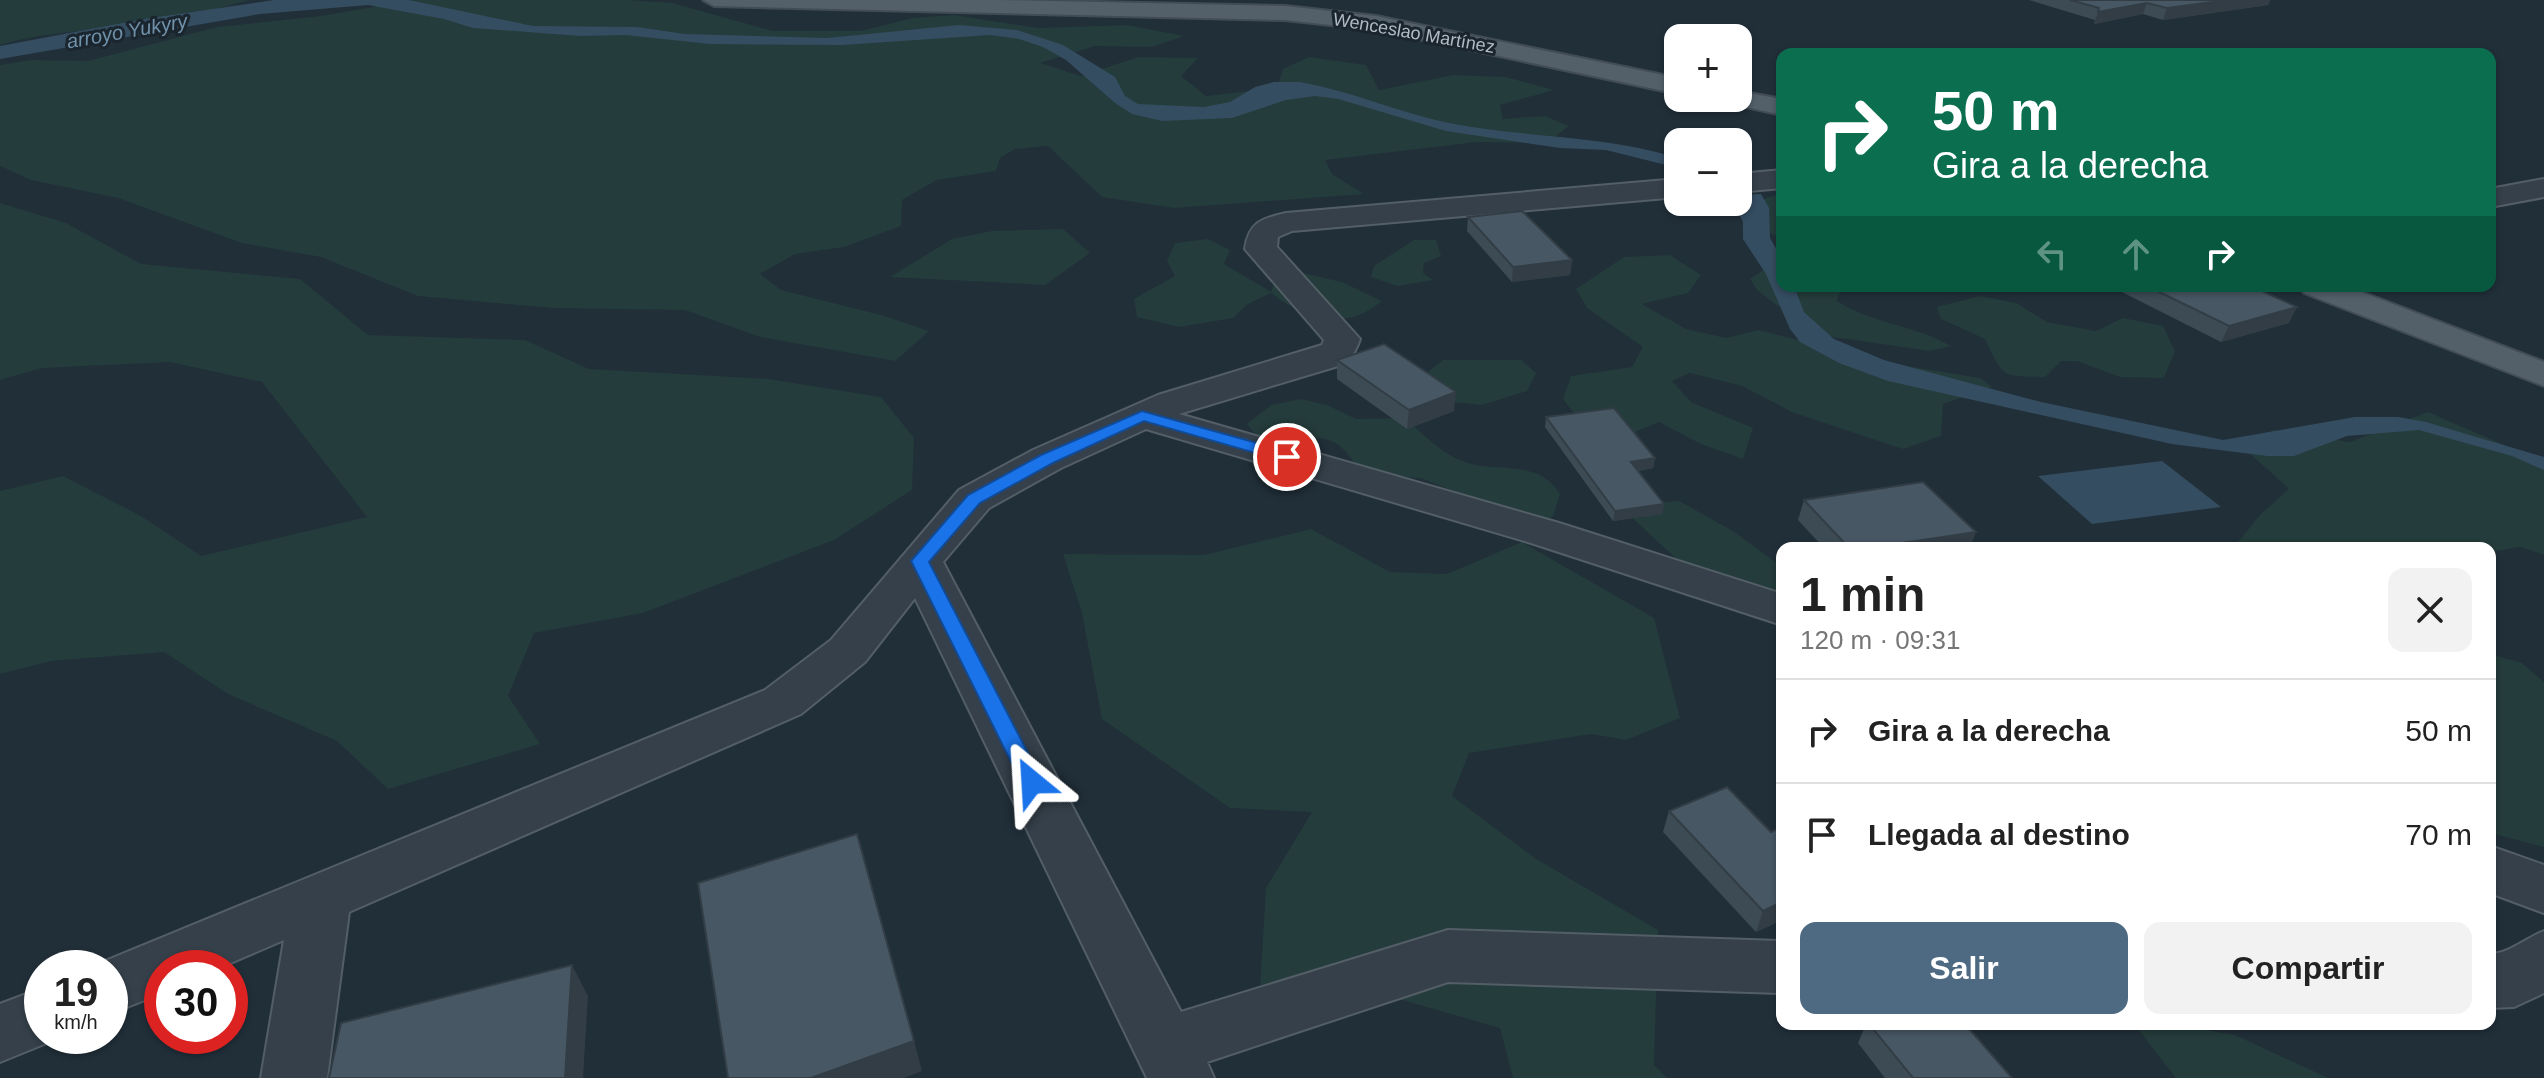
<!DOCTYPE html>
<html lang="es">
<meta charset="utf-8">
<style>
:root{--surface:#fff;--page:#f2f2f2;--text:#222;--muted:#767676;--line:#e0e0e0;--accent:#4e6982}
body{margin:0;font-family:Helvetica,sans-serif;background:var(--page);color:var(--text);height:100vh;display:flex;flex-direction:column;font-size:30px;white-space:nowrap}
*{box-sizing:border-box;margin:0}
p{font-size:26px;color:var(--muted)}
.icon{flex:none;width:44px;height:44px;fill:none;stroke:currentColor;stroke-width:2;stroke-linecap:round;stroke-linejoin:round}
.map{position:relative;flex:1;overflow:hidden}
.panel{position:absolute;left:1776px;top:542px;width:720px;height:488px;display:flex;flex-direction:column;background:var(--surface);border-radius:16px;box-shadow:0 2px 6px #0004}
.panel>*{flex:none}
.banner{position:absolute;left:1776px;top:48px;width:720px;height:244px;border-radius:16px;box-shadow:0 2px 6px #0004;background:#0b6e4f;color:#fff;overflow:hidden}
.tools{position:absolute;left:1664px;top:24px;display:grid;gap:16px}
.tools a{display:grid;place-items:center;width:88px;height:88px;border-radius:16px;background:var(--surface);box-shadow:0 2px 6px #0004;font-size:40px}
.speed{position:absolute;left:24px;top:950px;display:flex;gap:16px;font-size:40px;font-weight:700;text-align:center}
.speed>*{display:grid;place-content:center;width:104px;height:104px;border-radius:50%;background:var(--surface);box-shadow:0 2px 6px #0004;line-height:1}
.speed small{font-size:20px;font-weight:400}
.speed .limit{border:12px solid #d22;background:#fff;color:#111}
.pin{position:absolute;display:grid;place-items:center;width:68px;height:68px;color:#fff;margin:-34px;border:4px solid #fff;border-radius:50%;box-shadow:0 2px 8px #0007}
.me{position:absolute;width:88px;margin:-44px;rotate:333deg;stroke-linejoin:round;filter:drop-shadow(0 0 6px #0008)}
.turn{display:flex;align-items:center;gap:28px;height:168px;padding:0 24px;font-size:36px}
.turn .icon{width:104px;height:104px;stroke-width:2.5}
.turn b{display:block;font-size:56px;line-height:68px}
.lanes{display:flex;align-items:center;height:76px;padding:0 24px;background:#0003;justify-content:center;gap:40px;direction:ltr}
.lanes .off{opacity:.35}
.round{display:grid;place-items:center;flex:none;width:84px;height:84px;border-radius:16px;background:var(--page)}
.summary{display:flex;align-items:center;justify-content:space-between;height:136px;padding:0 24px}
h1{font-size:48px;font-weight:700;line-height:60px}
.primary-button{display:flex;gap:16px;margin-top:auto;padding:16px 24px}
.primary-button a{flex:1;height:92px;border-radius:16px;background:var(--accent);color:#fff;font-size:32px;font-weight:700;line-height:92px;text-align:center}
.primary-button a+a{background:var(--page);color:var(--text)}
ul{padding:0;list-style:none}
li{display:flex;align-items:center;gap:24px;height:104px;padding:0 24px;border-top:2px solid var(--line)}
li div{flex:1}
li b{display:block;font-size:30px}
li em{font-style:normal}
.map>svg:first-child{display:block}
.green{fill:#243c3b}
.water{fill:#354d61}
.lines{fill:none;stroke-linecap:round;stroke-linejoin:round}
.minor-casing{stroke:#535e67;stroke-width:4}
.major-casing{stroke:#414c56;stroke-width:4}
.minor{fill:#35404a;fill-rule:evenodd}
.major{fill:#53606a;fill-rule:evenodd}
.wall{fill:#3d4b55}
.shaded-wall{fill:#323d45}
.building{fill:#475763;stroke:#323d45;stroke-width:2}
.route{fill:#1a73e8;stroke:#114b97;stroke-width:2}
.labels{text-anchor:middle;stroke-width:6;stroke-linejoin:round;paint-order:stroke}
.far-street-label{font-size:18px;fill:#b0bbc6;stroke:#1a252e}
.far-water-label{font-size:20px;font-style:italic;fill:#7091aa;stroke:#1a252e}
</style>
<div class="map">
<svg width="2544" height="1078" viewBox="0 0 2544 1078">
<rect width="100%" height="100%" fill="#212f39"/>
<g class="green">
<path d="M 0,0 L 250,0 C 204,12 157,24 110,28 C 72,32 37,34 0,45 Z"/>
<path d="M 415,0 L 627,0 L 672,3 L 773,31 L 861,31 L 912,18 L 954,15 L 1038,28 L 1127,25 L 1184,36 L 1151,47 L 1095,46 L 1040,63 L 1081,76 L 1138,57 L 1198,58 L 1181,76 L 1206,96 L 1277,88 L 1283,69 L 1309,57 L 1366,65 L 1379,90 L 1453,75 L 1506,77 L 1554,90 L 1500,105 L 1503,119 L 1545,116 L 1569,126 L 1547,143 L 1477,142 L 1325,160 L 1332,174 L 1364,194 L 1174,208 L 1102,197 L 1048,146 L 1015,149 L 1000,158 L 996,171 L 937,180 L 902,200 L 901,226 L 844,247 L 795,254 L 760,274 L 781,290 L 881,315 L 929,331 L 895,361 L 760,337 L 685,310 L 552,308 L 418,296 L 321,257 L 242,243 L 118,198 L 31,180 L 0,166 L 0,65 L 30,60 L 88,61 L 217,27 L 321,16 Z"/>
<path d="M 1782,193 L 1782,239 L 1761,228 L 1754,202 Z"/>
<path d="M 0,203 L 66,223 L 141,264 L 300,279 L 368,335 L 525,340 L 589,369 L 768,379 L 881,397 L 914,438 L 912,490 L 834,540 L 643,613 L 534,633 L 508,696 L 540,744 L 388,789 L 337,741 L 228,694 L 164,652 L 51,661 L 0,674 L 0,491 L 63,476 L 141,516 L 201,556 L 367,517 L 262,382 L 170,362 L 42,368 L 0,380 Z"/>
<path d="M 1063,229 L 1090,253 L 1045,285 L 890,277 L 952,239 L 992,231 Z"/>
<path d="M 1208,239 L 1230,250 L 1224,264 L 1271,292 L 1275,280 L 1298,272 L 1342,282 L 1382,301 C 1345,332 1306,320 1271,293 L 1248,304 L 1233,318 L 1179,327 L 1137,317 L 1134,299 L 1175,276 L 1167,261 L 1175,243 Z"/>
<path d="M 1414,240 L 1436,240 L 1441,256 L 1424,263 L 1423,273 L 1433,280 L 1398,286 L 1371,277 L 1374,266 Z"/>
<path d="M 1670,255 L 1701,275 L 1688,293 L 1642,304 L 1686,329 L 1726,338 L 1758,330 L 1900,365 L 1980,378 L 1992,387 L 1943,404 L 1941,436 L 1903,449 L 1792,412 L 1742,386 L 1690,373 L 1672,381 L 1691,402 L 1753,428 L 1743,459 L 1701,444 L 1659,422 L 1619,439 L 1587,430 L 1563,399 L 1571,376 L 1632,367 L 1643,347 L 1587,308 L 1576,289 L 1624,257 Z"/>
<path d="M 1766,268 L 1782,286 L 1853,286 L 1839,294 L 1837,301 C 1875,325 1913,324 1951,346 L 1930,351 L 1833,337 L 1802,324 L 1758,291 L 1750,279 Z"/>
<path d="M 1980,296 L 2016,303 L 2047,322 L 2096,331 L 2123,318 L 2163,326 L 2175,351 L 2164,378 L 2120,377 L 2077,361 L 2061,361 L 2045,377 C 2001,376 2004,379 1985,339 L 1941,319 L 1937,307 Z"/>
<path d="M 1443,360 L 1521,360 L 1536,373 L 1527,391 L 1482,405 L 1443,401 L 1417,381 Z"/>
<path d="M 1301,399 L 1327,405 L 1356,419 L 1405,418 C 1424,435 1440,453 1465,462 C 1500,474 1538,458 1560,494 L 1553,516 L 1539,525 L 1421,478 L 1400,477 L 1356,466 C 1320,403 1283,474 1247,424 L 1271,405 Z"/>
<path d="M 2428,412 L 2544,462 L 2544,555 L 2520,547 L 2490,552 L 2490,548 L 2233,548 L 2260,515 L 2289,489 L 2237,442 L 2275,430 L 2350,442 Z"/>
<path d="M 1679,501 L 1733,531 L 1782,567 L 1782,601 L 1697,578 L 1629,515 L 1642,503 Z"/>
<path d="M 1311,529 L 1390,572 L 1447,574 L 1522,542 L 1654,618 L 1680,718 L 1626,740 L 1591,734 L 1469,753 L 1452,796 L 1536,859 L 1658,930 L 1654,1065 L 1667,1078 L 1513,1078 L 1500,1028 L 1385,995 L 1260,989 L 1266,888 L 1312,812 L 1230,808 L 1102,719 L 1082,613 L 1063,554 L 1204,555 Z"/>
<path d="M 2490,654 L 2522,663 L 2544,682 L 2544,847 L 2490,833 Z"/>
<path d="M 2134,1024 L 2171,1024 L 2235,1035 L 2328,1078 L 2176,1078 Z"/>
</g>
<g class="water">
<path d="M 274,0 L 409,0 L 533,26 L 637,27 L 685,34 L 827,38 L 959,25 L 1017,30 L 1063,45 L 1115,77 L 1125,96 L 1138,104 L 1204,107 L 1230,102 L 1255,87 L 1274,82 L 1300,82 C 1352,91 1402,114 1454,124 C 1529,138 1605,135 1678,158 L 1678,168 L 1606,150 L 1560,148 L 1446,131 L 1338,99 L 1315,96 L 1286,100 L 1232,118 L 1162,121 L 1132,114 L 1115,103 L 1066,60 L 1043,47 L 1019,39 L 990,35 L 843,45 L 710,44 L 625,35 L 580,36 L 473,28 L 444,19 L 368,5 L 260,14 L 0,59 L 0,46 L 144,19 Z"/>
<path d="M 1761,194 L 1769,208 L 1770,238 L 1782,259 L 1782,286 L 1794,286 L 1804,312 L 1834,339 L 1884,360 L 2041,402 L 2223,440 L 2355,417 L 2398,417 L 2426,422 L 2544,457 L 2544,470 L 2512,456 L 2419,430 L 2347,436 L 2294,456 L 2267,456 L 2172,444 L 1888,381 L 1839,363 L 1800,342 L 1790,329 L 1766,274 L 1743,239 L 1743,222 L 1733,202 L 1738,202 L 1738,195 Z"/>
<path d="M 2162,461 L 2221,507 L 2092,524 L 2038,476 Z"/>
</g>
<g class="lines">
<g class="minor-casing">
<g id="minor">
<path d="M 1782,170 L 1782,188 L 1738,192 L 1738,174 Z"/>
<path d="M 1678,179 L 1678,197 L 1292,231 L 1278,237 L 1277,247 L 1360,339 C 1355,353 1351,359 1338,366 L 1179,414 L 1559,523 L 1782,594 L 1782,625 L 1528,542 L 1146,429 L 1061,468 L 989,508 L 943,562 L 1181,1012 L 1448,930 L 1782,941 L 1782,993 L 1448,982 L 1207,1062 L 1214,1078 L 1147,1078 L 915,598 L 865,662 L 801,714 L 349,912 L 327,1078 L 261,1078 L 284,940 L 219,968 L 162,968 L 162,993 L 110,1014 L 110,968 L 88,968 L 765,690 L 831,640 L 959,490 L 1033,450 L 1158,395 L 1322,345 L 1324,340 L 1245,249 C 1249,222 1261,219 1286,213 Z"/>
<path d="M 2544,179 L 2544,197 L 2490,207 L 2490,189 Z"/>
<path d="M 2490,846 L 2544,865 L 2544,913 L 2490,893 Z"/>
<path d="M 2544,931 L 2544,993 L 2514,1007 L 2490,1008 L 2490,954 C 2509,954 2526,938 2544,931 Z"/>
<path d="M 42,988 L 42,1036 L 64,1036 L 0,1062 L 0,1004 Z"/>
</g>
</g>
<g class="major-casing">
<g id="major">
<path d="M 703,0 L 1000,0 L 1285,6 L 1376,16 L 1678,78 L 1678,94 L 1376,30 L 1285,20 L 714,6 Z"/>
<path d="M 1738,91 L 1782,99 L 1782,115 L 1728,103 L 1724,98 L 1738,98 Z"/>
<path d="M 2299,286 L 2346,286 L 2544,362 L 2544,386 L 2304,293 Z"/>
</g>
</g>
<use href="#minor" class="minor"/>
<use href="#major" class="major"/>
</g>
<g class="wall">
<path d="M 2029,0 L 2270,0 L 2268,5 L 2163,20 L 2143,14 L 2094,24 L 2095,20 Z"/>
<path d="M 1468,217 L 1572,260 L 1570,275 L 1512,282 L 1467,231 Z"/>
<path d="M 2110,286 L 2251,286 L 2289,323 L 2221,342 Z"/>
<path d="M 1337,360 L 1454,411 L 1407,429 L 1337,379 Z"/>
<path d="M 1546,417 L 1655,458 L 1653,468 L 1638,471 L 1664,504 L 1662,514 L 1613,521 L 1545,427 Z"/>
<path d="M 1804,500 L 1970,548 L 1824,548 L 1798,520 Z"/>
<path d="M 1669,811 L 1782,920 L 1756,932 L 1663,832 Z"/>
<path d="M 1866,1024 L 1965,1024 L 2012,1078 L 1885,1078 L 1858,1043 Z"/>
</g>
<g class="shaded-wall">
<path d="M 2228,0 L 2270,0 L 2268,5 L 2163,20 L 2167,8 Z"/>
<path d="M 2147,3 L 2143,14 L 2094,24 L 2098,12 Z"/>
<path d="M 1572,260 L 1570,275 L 1512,282 L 1513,267 Z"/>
<path d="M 2297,307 L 2289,323 L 2221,342 L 2229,326 Z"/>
<path d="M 1456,392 L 1454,411 L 1407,429 L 1409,410 Z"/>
<path d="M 1655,458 L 1653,468 L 1630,472 L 1631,462 Z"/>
<path d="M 1664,504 L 1662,514 L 1613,521 L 1615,511 Z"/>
<path d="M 1976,532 L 1970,548 L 1869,548 Z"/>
<path d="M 1782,902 L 1782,920 L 1756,932 L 1763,911 Z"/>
<path d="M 572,965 L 588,996 L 583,1078 L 565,1078 Z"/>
<path d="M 914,1041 L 922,1071 L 904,1078 L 811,1078 Z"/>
</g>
<g class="building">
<path d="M 2070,0 L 2228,0 L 2167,8 L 2147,3 L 2098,12 L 2099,8 Z"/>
<path d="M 1522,211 L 1572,260 L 1513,267 L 1468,217 Z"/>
<path d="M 2147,286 L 2251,286 L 2297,307 L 2229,326 Z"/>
<path d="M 1384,344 L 1456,392 L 1409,410 L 1337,360 Z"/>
<path d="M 1614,408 L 1655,458 L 1631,462 L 1664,504 L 1615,511 L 1546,417 Z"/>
<path d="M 1923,482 L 1976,532 L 1869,548 L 1849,548 L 1804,500 Z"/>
<path d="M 1727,787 L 1771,832 L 1782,827 L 1782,902 L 1763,911 L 1669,811 Z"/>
<path d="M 857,834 L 914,1041 L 811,1078 L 728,1078 L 698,883 Z"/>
<path d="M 572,965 L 565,1078 L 329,1078 L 341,1023 Z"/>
<path d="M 1869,1024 L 1965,1024 L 2012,1078 L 1913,1078 Z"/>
</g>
<path class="route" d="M 1142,411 L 1293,453 L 1296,457 L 1287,462 L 1144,421 L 1053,463 L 980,503 L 929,562 L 1043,782 L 1040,788 L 1032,791 L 1024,788 L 1021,782 L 911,561 L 968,495 L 1041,455 Z"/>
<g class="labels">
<g class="far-street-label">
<text transform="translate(1414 33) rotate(10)" y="6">Wenceslao Martínez</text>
</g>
<g class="far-water-label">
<text transform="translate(127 31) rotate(-10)" y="7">arroyo Yukyry</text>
</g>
</g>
</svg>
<div class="tools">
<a>+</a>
<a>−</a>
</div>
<div class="speed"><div>19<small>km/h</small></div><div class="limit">30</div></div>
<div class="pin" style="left:1287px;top:457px;background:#d93025"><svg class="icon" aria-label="arrive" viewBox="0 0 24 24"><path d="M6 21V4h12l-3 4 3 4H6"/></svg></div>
<svg class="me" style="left:1032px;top:782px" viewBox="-20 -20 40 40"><path d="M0-17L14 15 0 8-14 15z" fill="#1a73e8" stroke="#fff" stroke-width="4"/></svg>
<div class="banner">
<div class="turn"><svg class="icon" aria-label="right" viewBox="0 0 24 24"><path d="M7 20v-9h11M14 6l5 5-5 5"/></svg><div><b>50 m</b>Gira a la derecha</div></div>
<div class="lanes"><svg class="icon off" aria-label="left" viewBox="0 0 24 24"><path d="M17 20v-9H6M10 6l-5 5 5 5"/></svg><svg class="icon off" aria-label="ahead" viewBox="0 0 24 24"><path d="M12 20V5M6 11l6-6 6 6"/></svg><svg class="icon" aria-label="right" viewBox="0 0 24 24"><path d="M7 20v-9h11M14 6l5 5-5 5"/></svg></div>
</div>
<section class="panel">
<div class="summary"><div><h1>1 min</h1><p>120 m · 09:31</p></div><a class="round"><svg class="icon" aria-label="close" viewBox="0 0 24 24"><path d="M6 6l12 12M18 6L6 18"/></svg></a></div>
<ul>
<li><svg class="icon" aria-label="right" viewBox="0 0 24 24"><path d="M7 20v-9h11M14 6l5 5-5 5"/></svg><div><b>Gira a la derecha</b></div><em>50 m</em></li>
<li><svg class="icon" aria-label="arrive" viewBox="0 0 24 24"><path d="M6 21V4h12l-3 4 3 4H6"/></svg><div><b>Llegada al destino</b></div><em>70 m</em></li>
</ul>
<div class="primary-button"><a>Salir</a><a>Compartir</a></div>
</section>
</div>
